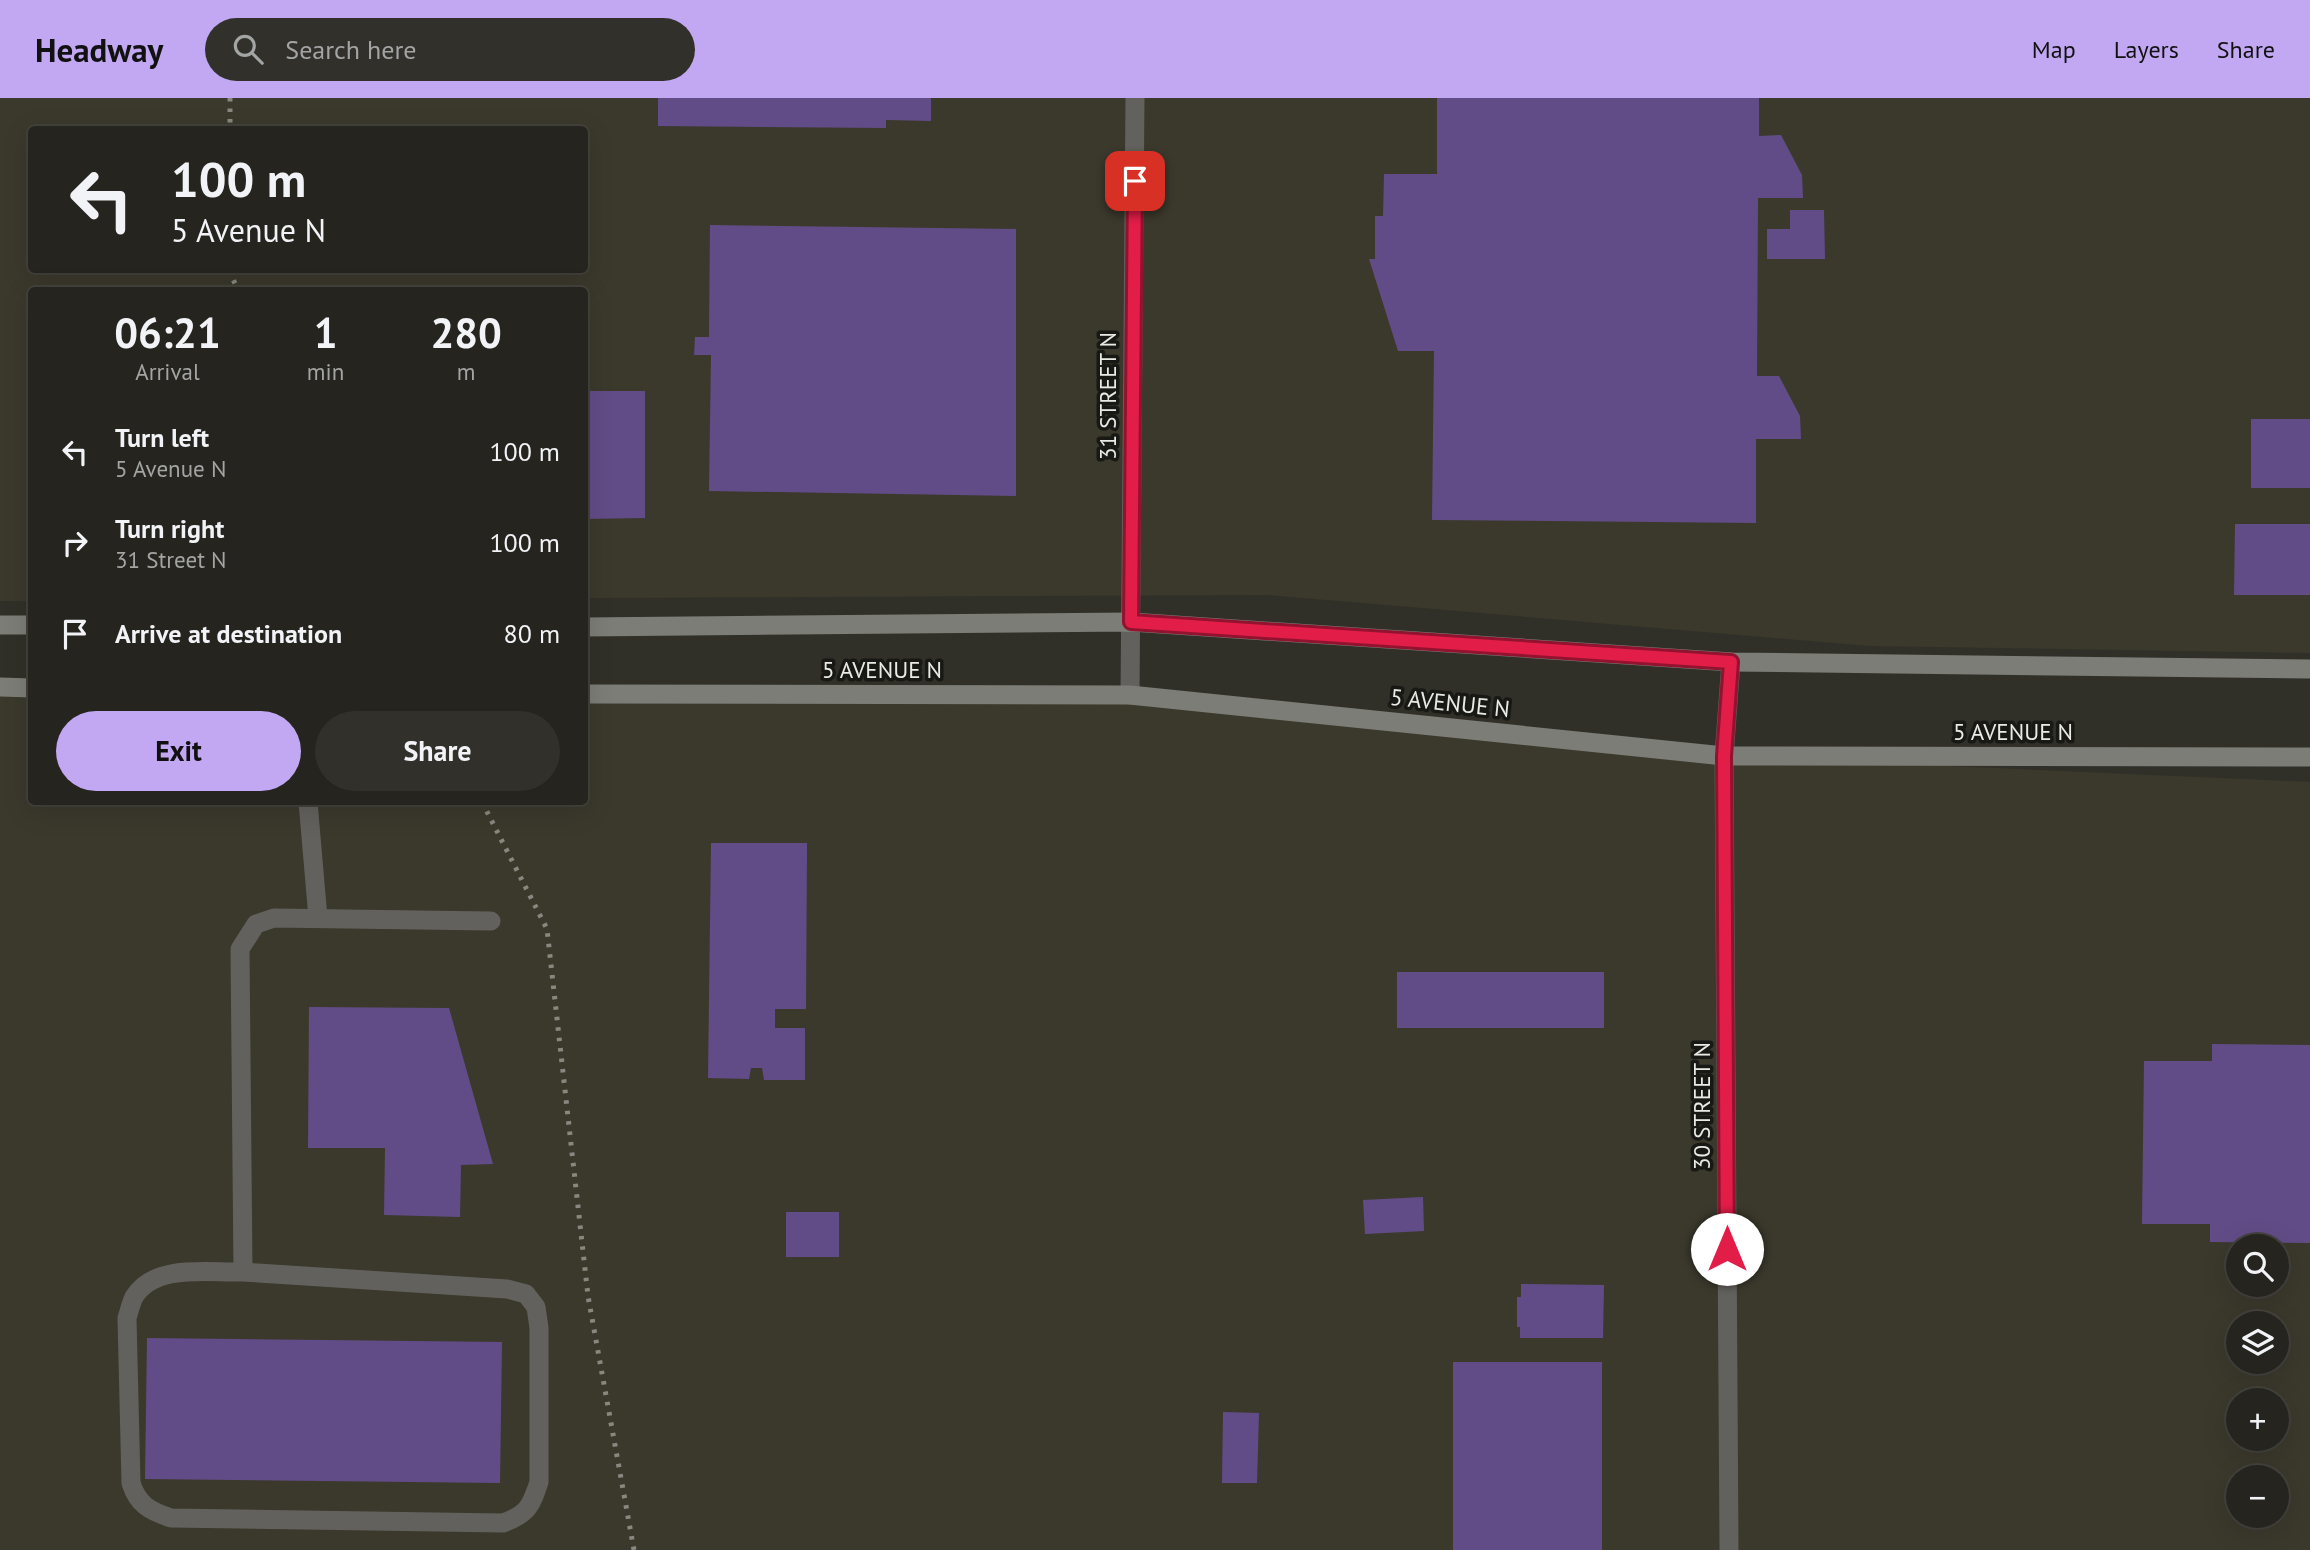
<!DOCTYPE html>
<meta charset="utf-8">
<style>
:root{--surface:#25241e;--page:#31302b;--text:#f1f3f6;--muted:#a3a4a4;--line:#42413c;--accent:#c2a8f3}
body{margin:0;font-family:"PT Sans",sans-serif;background:var(--page);color:var(--text);height:100vh;display:flex;flex-direction:column;font-size:26px;white-space:nowrap}
*{box-sizing:border-box;margin:0}
p{font-size:23px;color:var(--muted)}
.icon{flex:none;width:38px;height:38px;fill:none;stroke:currentColor;stroke-width:2;stroke-linecap:round;stroke-linejoin:round}
.map{position:relative;flex:1;overflow:hidden}
.sheet{position:absolute;left:28px;top:189px;width:560px;height:518px;display:flex;flex-direction:column;background:var(--surface);border-radius:7px;box-shadow:0 7px 28px #0002,0 0 0 2px var(--line)}
.sheet>*{flex:none}
.guide{position:absolute;left:28px;top:28px;width:560px;height:147px;border-radius:7px;box-shadow:0 7px 28px #0002,0 0 0 2px var(--line);background:#25241e;color:var(--text);overflow:hidden}
.fabs{position:absolute;left:2226px;top:1136px;display:grid;gap:14px}
.fabs a{display:grid;place-items:center;width:63px;height:63px;border-radius:50%;background:var(--surface);box-shadow:0 7px 28px #0002,0 0 0 2px var(--line);font-size:35px}
.pin{position:absolute;display:grid;place-items:center;width:60px;height:60px;color:#fff;margin:-30px;border-radius:14px;box-shadow:0 4px 10px #0006}
.me{position:absolute;width:77px;margin:-38px;rotate:0deg;stroke-linejoin:round;filter:drop-shadow(0 0 5px #0008)}
.turn{display:flex;align-items:center;gap:24px;height:147px;padding:0 28px;font-size:32px}
.turn .icon{width:91px;height:91px;stroke-width:2.5}
.turn b{display:block;font-size:49px;line-height:60px}
.eta{display:flex;justify-content:space-evenly;align-items:center;height:119px;text-align:center}
.eta b{font-size:42px;font-weight:800;line-height:49px}
.primary-button{display:flex;gap:14px;margin-top:auto;padding:14px 28px}
.primary-button a{flex:1;height:80px;border-radius:42px;background:var(--accent);color:#111;font-size:28px;font-weight:800;line-height:80px;text-align:center}
.primary-button a+a{background:var(--page);color:var(--text)}
ul{padding:0;list-style:none}
li{display:flex;align-items:center;gap:21px;height:91px;padding:0 28px}
li div{flex:1}
li b{display:block;font-size:26px}
li em{font-style:normal}
header{display:flex;align-items:center;gap:42px;box-sizing:border-box;height:98px;padding:0 35px;background:var(--accent);color:#111}
header strong{font-size:33px}
nav{display:flex;gap:38px;margin-inline-start:auto;font-size:24px}
.search{width:490px;height:63px;background:var(--page);display:flex;align-items:center;gap:18px;box-sizing:border-box;padding:0 24px;border-radius:38px;color:var(--muted);font-size:26px}
.map>svg:first-child{display:block}
.built{fill:#3b392c;fill-rule:evenodd}
.building{fill:#624c87}
.lines{fill:none;stroke-linecap:round;stroke-linejoin:round}
.service{stroke:#62615d;stroke-width:19}
.minor{stroke:#62615d;stroke-width:19}
.secondary{stroke:#7d7d77;stroke-width:19}
.rail{stroke:#888881;stroke-width:5;stroke-dasharray:3.5 7;stroke-linecap:butt}
.route-casing{stroke:#92132f;stroke-width:18}
.route{stroke:#e11d48;stroke-width:12}
.labels{text-anchor:middle;stroke-width:7;stroke-linejoin:round;paint-order:stroke}
.street-label{font-size:23px;fill:#eaeae5;stroke:#181814}
</style>
<header>
<strong>Headway</strong>
<div class="search"><svg class="icon" aria-label="search" viewBox="0 0 24 24"><circle cx="10" cy="10" r="6"/><path d="M15 15l6 6"/></svg>Search here</div>
<nav><a>Map</a><a>Layers</a><a>Share</a></nav>
</header>
<div class="map">
<svg width="2310" height="1452" viewBox="0 0 2310 1452">
<rect width="100%" height="100%" fill="#313028"/>
<g class="built">
<path d="M 0,0 L 2310,0 L 2310,555 L 1870,548 L 1268,497 L 585,500 L 584,192 L 32,192 L 31,503 L 0,503 ZM 32,32 L 584,32 L 584,172 L 32,172 Z"/>
<path d="M 0,585 L 31,586 L 32,704 L 584,704 L 585,591 L 1130,597 L 1724,658 L 2310,684 L 2310,1452 L 0,1452 ZM 2238,1148 L 2277,1148 L 2277,1186 L 2238,1186 ZM 2238,1225 L 2277,1225 L 2277,1264 L 2238,1264 ZM 2238,1302 L 2277,1302 L 2277,1340 L 2238,1340 ZM 2238,1379 L 2277,1379 L 2277,1418 L 2238,1418 Z"/>
</g>
<g class="building">
<path d="M 658,0 L 931,0 L 931,23 L 886,22 L 886,30 L 658,28 Z"/>
<path d="M 1437,0 L 1759,0 L 1759,38 L 1781,37 L 1802,77 L 1803,100 L 1758,100 L 1757,278 L 1779,278 L 1800,318 L 1801,341 L 1756,341 L 1756,425 L 1432,422 L 1434,253 L 1398,253 L 1369,161 L 1375,161 L 1375,118 L 1383,118 L 1384,76 L 1437,76 Z"/>
<path d="M 1790,112 L 1824,112 L 1825,161 L 1767,161 L 1767,131 L 1790,131 Z"/>
<path d="M 710,127 L 1016,131 L 1016,398 L 709,393 L 711,257 L 694,257 L 695,239 L 709,239 Z"/>
<path d="M 584,293 L 645,293 L 645,420 L 584,421 Z"/>
<rect x="2251" y="321" width="59" height="69"/>
<path d="M 2235,426 L 2310,426 L 2310,497 L 2234,497 Z"/>
<path d="M 711,745 L 807,745 L 806,911 L 775,911 L 775,930 L 805,930 L 805,982 L 764,982 L 762,970 L 751,970 L 749,981 L 708,980 Z"/>
<rect x="1397" y="874" width="207" height="56"/>
<path d="M 309,909 L 449,910 L 493,1066 L 461,1067 L 460,1119 L 384,1117 L 385,1050 L 308,1050 Z"/>
<path d="M 2212,946 L 2310,947 L 2310,1145 L 2210,1144 L 2210,1126 L 2142,1126 L 2144,963 L 2212,963 Z"/>
<path d="M 1423,1099 L 1424,1133 L 1365,1136 L 1363,1102 Z"/>
<rect x="786" y="1114" width="53" height="45"/>
<path d="M 1521,1186 L 1604,1187 L 1603,1240 L 1520,1240 L 1520,1229 L 1517,1229 L 1517,1199 L 1521,1199 Z"/>
<path d="M 147,1240 L 502,1244 L 500,1385 L 145,1381 Z"/>
<rect x="1453" y="1264" width="149" height="188"/>
<path d="M 1223,1314 L 1259,1315 L 1257,1385 L 1222,1385 Z"/>
</g>
<g class="lines">
<g class="service">
<path d="M 308,704 L 318,820"/>
<path d="M 243,1174 L 507,1191 L 526,1196 L 536,1209 L 539,1230 L 539,1384 C 531,1408 528,1416 503,1425 L 171,1420 C 150,1413 138,1407 131,1385 L 127,1220 C 129,1214 131,1205 134,1199 C 155,1165 209,1175 243,1174 L 240,851 L 256,826 L 274,820 L 491,823"/>
</g>
<g class="minor">
<path d="M 1130,597 L 1135,0"/>
<path d="M 1729,1452 L 1724,658 L 1731,564"/>
</g>
<g class="secondary">
<path d="M 0,527 L 32,527"/>
<path d="M 584,529 L 1131,524 L 1731,564 L 2310,571"/>
<path d="M 0,589 L 32,590"/>
<path d="M 584,596 L 1130,597 L 1724,658 L 2310,659"/>
</g>
<g class="rail">
<path d="M 230,0 L 230,32"/>
<path d="M 232,172 L 232,179 L 238,192"/>
<path d="M 482,704 L 547,831 L 588,1198 L 634,1452"/>
</g>
</g>
<g class="lines">
<g class="route-casing">
<path id="route" d="M 1135,83 L 1131,524 L 1731,564 L 1724,658 L 1727,1151"/>
</g>
<use href="#route" class="route"/>
</g>
<g class="labels">
<g class="street-label">
<text transform="translate(1108 298) rotate(-90)" y="8">31 STREET N</text>
<text x="882" y="580">5 AVENUE N</text>
<text transform="translate(1450 605) rotate(6)" y="8">5 AVENUE N</text>
<text x="2013" y="642">5 AVENUE N</text>
<text transform="translate(1702 1008) rotate(-90)" y="8">30 STREET N</text>
</g>
</g>
</svg>
<div class="fabs">
<a><svg class="icon" aria-label="search" viewBox="0 0 24 24"><circle cx="10" cy="10" r="6"/><path d="M15 15l6 6"/></svg></a>
<a><svg class="icon" aria-label="layers" viewBox="0 0 24 24"><path d="M12 4l9 5-9 5-9-5zM3 14l9 5 9-5"/></svg></a>
<a>+</a>
<a>−</a>
</div>
<div class="pin" style="left:1135px;top:83px;background:#d93025"><svg class="icon" aria-label="arrive" viewBox="0 0 24 24"><path d="M6 21V4h12l-3 4 3 4H6"/></svg></div>
<svg class="me" style="left:1727px;top:1151px" viewBox="-20 -20 40 40"><circle r="19" fill="#fff"/><path d="M0-13L10 11 0 6-10 11z" fill="#e11d48"/></svg>
<div class="guide">
<div class="turn"><svg class="icon" aria-label="left" viewBox="0 0 24 24"><path d="M17 20v-9H6M10 6l-5 5 5 5"/></svg><div><b>100 m</b>5 Avenue N</div></div>
</div>
<section class="sheet">
<div class="eta">
<div><b>06:21</b><p>Arrival</p></div>
<div><b>1</b><p>min</p></div>
<div><b>280</b><p>m</p></div>
</div>
<ul>
<li><svg class="icon" aria-label="left" viewBox="0 0 24 24"><path d="M17 20v-9H6M10 6l-5 5 5 5"/></svg><div><b>Turn left</b><p>5 Avenue N</p></div><em>100 m</em></li>
<li><svg class="icon" aria-label="right" viewBox="0 0 24 24"><path d="M7 20v-9h11M14 6l5 5-5 5"/></svg><div><b>Turn right</b><p>31 Street N</p></div><em>100 m</em></li>
<li><svg class="icon" aria-label="arrive" viewBox="0 0 24 24"><path d="M6 21V4h12l-3 4 3 4H6"/></svg><div><b>Arrive at destination</b></div><em>80 m</em></li>
</ul>
<div class="primary-button"><a>Exit</a><a>Share</a></div>
</section>
</div>
